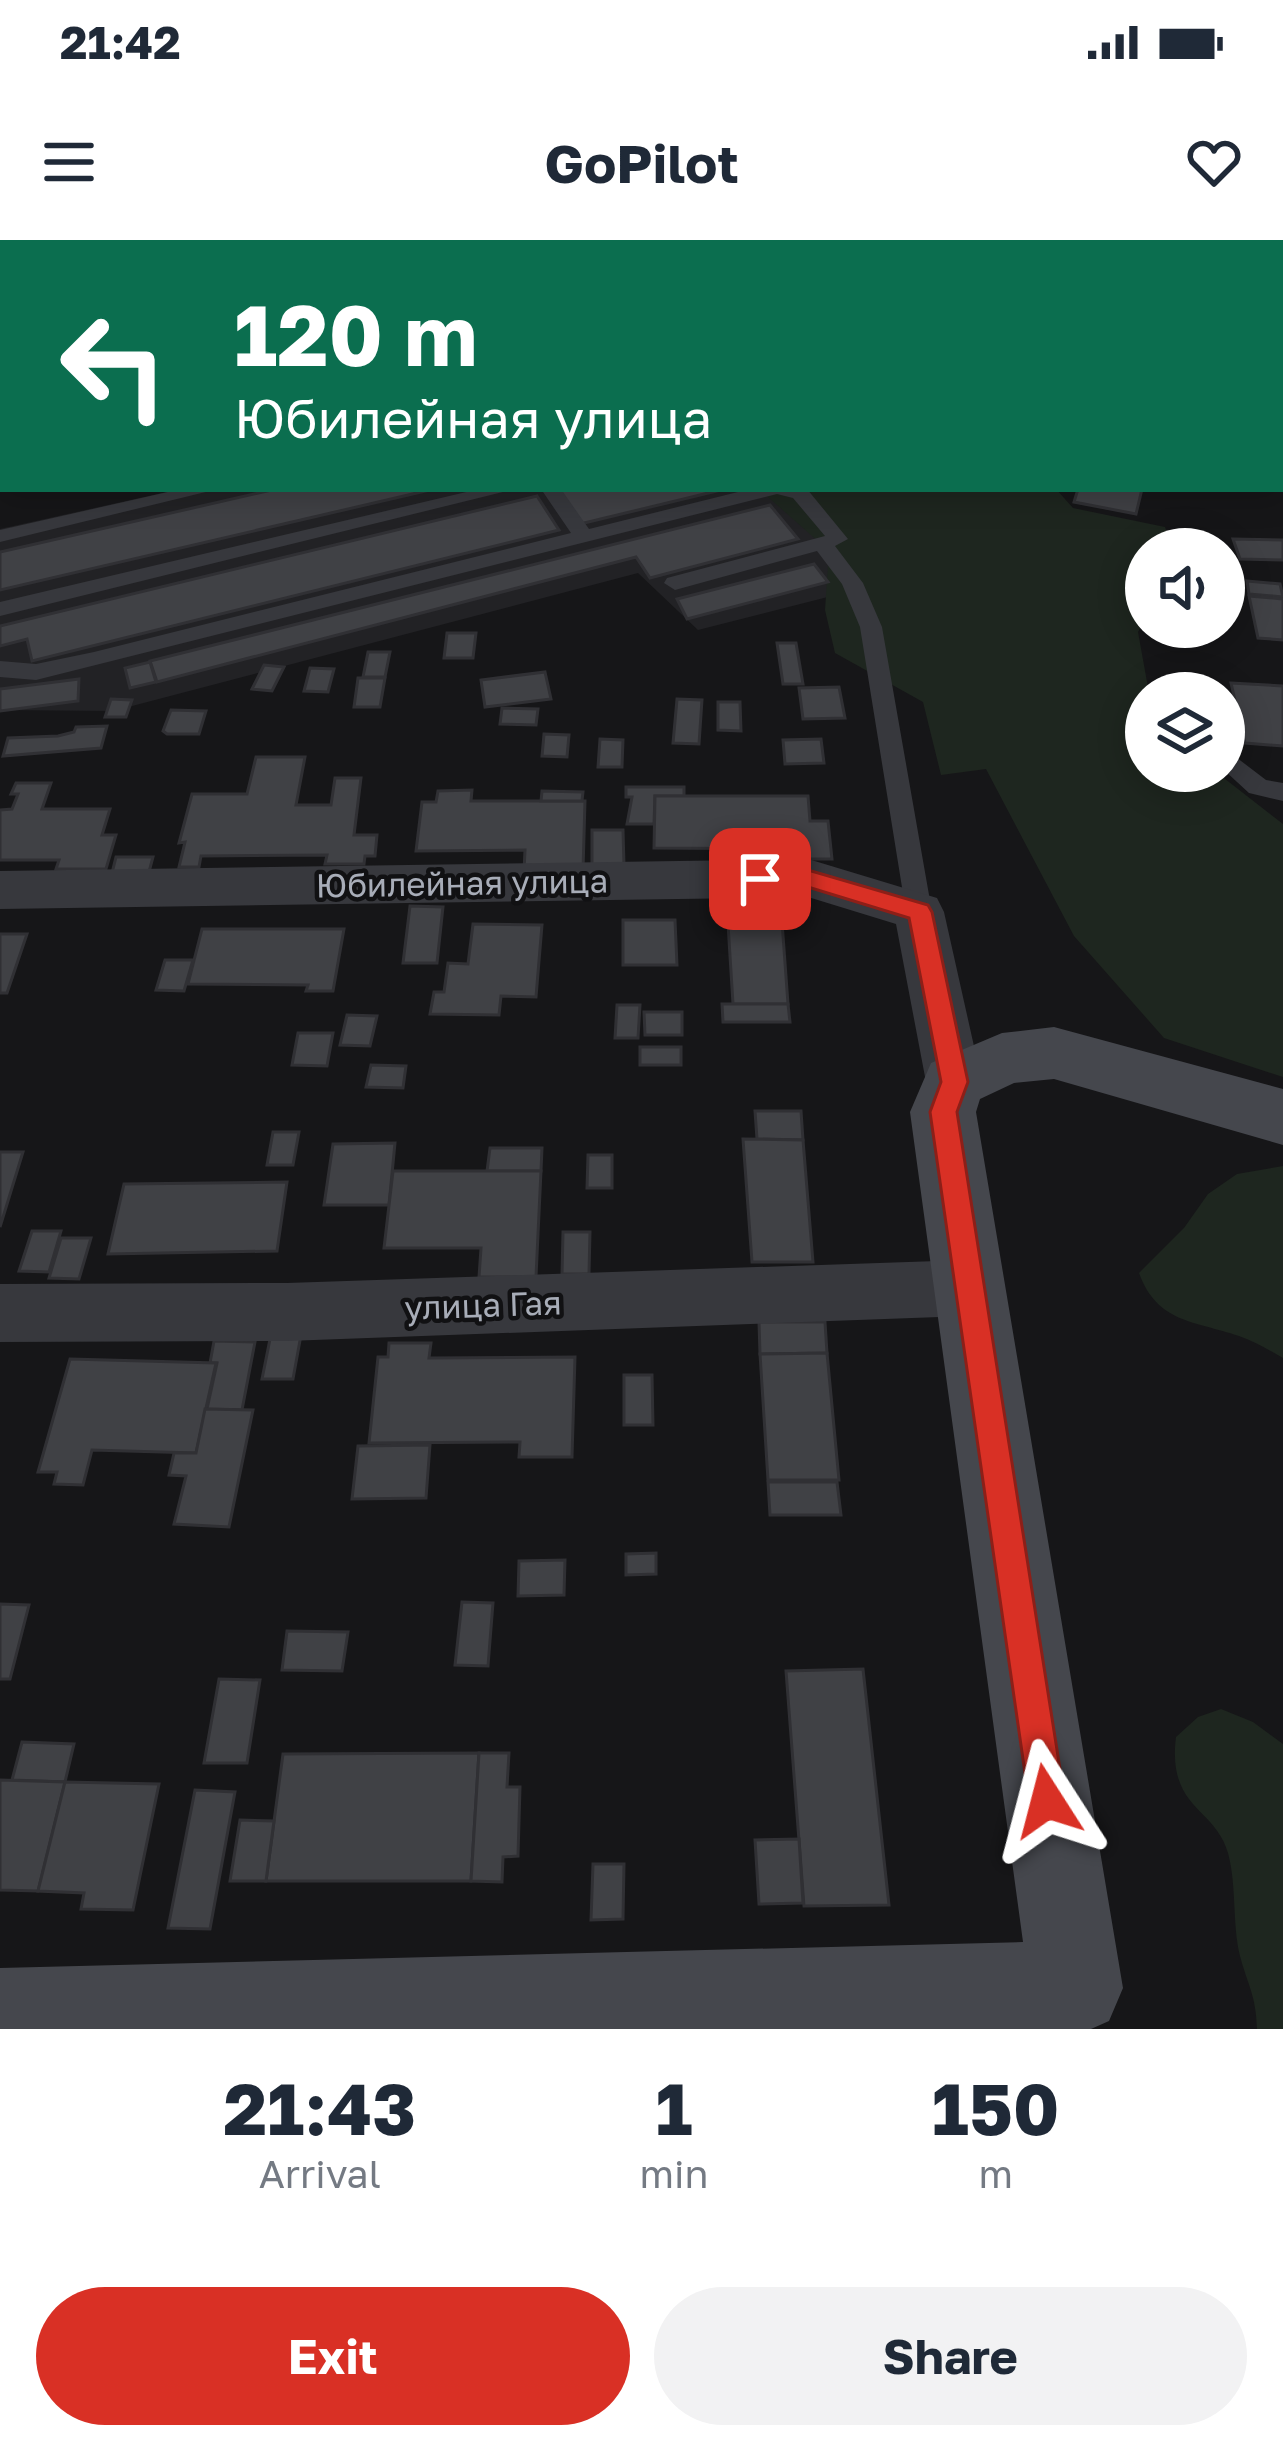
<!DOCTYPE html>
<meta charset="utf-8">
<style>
:root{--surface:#fff;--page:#f2f2f3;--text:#1f2937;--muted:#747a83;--accent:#d93025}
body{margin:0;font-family:"Golos Text",sans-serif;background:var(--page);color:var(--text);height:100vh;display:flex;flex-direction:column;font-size:45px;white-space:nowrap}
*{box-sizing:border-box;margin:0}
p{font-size:39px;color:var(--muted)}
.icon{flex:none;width:66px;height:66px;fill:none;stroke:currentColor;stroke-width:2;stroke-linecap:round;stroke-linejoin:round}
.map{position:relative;height:1789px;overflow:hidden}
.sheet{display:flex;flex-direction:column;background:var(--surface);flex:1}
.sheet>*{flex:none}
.top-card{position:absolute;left:0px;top:0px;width:1284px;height:252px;box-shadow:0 6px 30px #0003;background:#0b6e4f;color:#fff;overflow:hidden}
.fabs{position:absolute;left:1125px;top:288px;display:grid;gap:24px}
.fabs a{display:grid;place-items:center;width:120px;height:120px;border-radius:50%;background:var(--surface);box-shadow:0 6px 30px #0003;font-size:60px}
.pin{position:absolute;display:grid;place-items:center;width:102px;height:102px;color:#fff;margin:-51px;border-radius:24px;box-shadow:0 6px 18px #0006}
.me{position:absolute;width:132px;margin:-66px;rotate:351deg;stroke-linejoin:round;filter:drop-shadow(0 0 9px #0008)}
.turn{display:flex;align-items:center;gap:42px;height:252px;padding:0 36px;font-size:54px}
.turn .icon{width:156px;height:156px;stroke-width:2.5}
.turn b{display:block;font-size:84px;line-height:102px}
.eta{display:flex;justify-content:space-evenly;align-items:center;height:204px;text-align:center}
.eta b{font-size:72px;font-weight:700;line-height:84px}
.action{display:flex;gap:24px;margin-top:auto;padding:24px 36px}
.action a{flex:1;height:138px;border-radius:72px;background:var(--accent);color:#fff;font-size:48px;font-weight:700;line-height:138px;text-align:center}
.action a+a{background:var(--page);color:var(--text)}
.status{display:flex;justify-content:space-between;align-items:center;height:84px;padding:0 60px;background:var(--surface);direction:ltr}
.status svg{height:33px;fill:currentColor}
header{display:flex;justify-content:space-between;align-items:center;height:156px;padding:0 36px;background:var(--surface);font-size:54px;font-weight:700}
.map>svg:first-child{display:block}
.built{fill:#222225}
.green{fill:#1e261f}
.building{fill:#404145;stroke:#303034;stroke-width:3}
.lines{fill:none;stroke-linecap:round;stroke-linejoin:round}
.lane{fill:#37383d;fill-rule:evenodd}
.street{fill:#37383d;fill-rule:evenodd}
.secondary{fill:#45474d;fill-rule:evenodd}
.route{fill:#d93025;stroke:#8d1f18;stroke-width:3}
.labels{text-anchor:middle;stroke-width:9;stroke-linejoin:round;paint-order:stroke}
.street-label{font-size:33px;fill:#a8adb8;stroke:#111113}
</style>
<div class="status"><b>21:42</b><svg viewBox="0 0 49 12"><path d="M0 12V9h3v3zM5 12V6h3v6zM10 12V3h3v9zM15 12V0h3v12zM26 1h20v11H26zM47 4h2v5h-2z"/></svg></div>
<header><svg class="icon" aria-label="menu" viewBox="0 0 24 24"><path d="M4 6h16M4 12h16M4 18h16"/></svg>GoPilot<svg class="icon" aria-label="heart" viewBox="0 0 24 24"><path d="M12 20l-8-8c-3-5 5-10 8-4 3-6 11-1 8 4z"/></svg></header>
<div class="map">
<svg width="1283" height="1789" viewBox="0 0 1283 1789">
<rect width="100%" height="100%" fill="#161618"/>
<path class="built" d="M 180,249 L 792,249 L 867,347 L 698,390 L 638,333 L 113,471 L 0,470 L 0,289 Z"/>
<g class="green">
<path d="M 759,249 L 1056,249 L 1073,268 L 1165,287 L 1171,307 L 1146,309 L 1142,327 L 1146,378 L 1138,392 L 1149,453 L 1146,531 L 1220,535 L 1283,584 L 1283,837 L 1164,798 L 1074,696 L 986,529 L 941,535 L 923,462 L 835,413 L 825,370 L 829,311 Z"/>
<path d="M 1283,926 L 1283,1118 C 1269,1110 1254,1101 1239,1096 C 1195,1081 1157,1083 1139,1033 L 1184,988 L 1208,954 L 1237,934 Z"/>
<path d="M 1221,1469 L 1253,1482 L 1283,1504 L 1283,1789 L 1257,1789 C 1256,1755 1248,1746 1240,1716 C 1232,1683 1237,1647 1228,1613 C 1215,1567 1167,1569 1176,1497 L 1198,1477 Z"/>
</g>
<g class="building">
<path d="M 132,0 L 463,0 L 131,3 Z"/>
<path d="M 276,249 L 434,249 L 0,350 L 0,312 Z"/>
<path d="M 563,249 L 725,249 L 580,284 L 558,250 Z"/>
<path d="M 1078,249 L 1142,249 L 1136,274 L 1074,262 Z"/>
<path d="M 537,256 L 559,290 L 32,421 L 27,399 L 0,406 L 0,386 Z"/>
<path d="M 770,265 L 798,299 L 650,338 L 636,317 L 157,442 L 150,421 Z"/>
<path d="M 1233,299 L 1283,300 L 1283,320 L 1240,319 Z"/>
<path d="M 814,324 L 828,342 L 687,379 L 677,359 Z"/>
<path d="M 1247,341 L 1280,344 L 1283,357 L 1249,354 Z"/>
<path d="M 1249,356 L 1283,359 L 1283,400 L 1258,398 Z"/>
<path d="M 447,393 L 476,393 L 473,418 L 444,418 Z"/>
<path d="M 777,403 L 796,403 L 803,444 L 783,444 Z"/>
<path d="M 368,412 L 390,412 L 385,437 L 363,437 Z"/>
<path d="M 150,422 L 156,442 L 130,448 L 125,428 Z"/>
<path d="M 264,425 L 284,427 L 272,451 L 252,449 Z"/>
<path d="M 310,428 L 334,429 L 328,452 L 304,451 Z"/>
<path d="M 545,432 L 551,459 L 485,467 L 481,440 Z"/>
<path d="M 358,438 L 385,438 L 380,467 L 354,467 Z"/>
<path d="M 79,439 L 78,461 L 0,471 L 0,449 Z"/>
<path d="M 1231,443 L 1283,446 L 1283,506 L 1245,503 Z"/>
<path d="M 839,447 L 845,478 L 803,479 L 799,448 Z"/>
<path d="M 111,459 L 132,460 L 126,477 L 105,477 Z"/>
<path d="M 677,459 L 702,460 L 699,504 L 673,503 Z"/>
<path d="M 718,462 L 740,462 L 741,491 L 718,490 Z"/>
<path d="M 502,468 L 538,469 L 536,485 L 500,484 Z"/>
<path d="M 171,470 L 206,471 L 199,494 L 167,494 L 163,491 Z"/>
<path d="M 107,486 L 101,508 L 3,516 L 8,498 L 58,496 L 74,492 L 76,487 Z"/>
<path d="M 544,494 L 569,495 L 567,517 L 542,516 Z"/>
<path d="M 600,499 L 623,500 L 622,527 L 598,527 Z"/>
<path d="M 821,499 L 824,523 L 785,524 L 783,500 Z"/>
<path d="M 256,517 L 305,517 L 296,565 L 331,565 L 335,538 L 361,538 L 354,595 L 377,595 L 375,616 L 365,616 L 364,624 L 325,624 L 327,615 L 201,616 L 199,627 L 179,627 L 185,602 L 179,603 L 192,554 L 247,554 Z"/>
<path d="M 16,543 L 51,543 L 42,569 L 110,569 L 102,595 L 116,595 L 106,629 L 56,629 L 59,620 L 0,620 L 0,570 L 12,569 L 18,554 L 11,554 Z"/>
<path d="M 626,547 L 684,547 L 684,556 L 655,556 L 654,584 L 627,584 L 632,557 L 626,557 Z"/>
<path d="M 472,550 L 471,561 L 585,561 L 583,631 L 524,631 L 525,610 L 416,611 L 422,562 L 436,562 L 438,551 Z"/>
<path d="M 542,551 L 583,552 L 582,561 L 541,561 Z"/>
<path d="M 655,556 L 808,556 L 810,581 L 828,581 L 832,619 L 790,619 L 789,609 L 654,608 Z"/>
<path d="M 592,590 L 623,590 L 624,625 L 592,625 Z"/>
<path d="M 116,617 L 153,617 L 149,632 L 112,633 Z"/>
<path d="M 410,666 L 443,667 L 437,723 L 403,723 Z"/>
<path d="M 727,668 L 781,668 L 788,764 L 733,764 Z"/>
<path d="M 623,680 L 675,680 L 677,725 L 623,725 Z"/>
<path d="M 473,684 L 542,685 L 536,757 L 501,756 L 499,775 L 430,774 L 434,752 L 444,752 L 448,723 L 468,724 Z"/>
<path d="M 202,689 L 344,689 L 333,751 L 306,751 L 308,745 L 188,744 Z"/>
<path d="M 0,694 L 27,694 L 7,753 L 0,753 Z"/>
<path d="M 165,720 L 193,720 L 184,751 L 156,750 Z"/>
<path d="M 722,764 L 788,764 L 790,782 L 723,782 Z"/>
<path d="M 617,765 L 640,765 L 638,798 L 615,798 Z"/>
<path d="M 644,772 L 682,772 L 682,795 L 645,795 Z"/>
<path d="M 347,775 L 377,776 L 370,806 L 340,805 Z"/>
<path d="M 298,793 L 333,793 L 327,826 L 292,825 Z"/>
<rect x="640" y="807" width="41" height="18"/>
<path d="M 371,825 L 406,826 L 403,848 L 366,847 Z"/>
<path d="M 755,871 L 801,871 L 803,900 L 757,899 Z"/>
<path d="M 273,892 L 299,892 L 293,925 L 267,925 Z"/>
<path d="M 743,899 L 803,900 L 813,1022 L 752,1022 Z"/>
<path d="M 395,903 L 389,965 L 324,965 L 333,904 Z"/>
<path d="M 490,908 L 542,908 L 541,931 L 487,931 Z"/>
<path d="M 0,912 L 23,912 L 0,987 Z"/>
<path d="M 588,915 L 612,915 L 612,948 L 587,948 Z"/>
<path d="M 393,931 L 541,931 L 536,1037 L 479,1037 L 481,1008 L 384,1008 Z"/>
<path d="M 287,942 L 277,1011 L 108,1014 L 124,944 Z"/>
<path d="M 32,991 L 61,991 L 49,1032 L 19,1031 Z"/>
<path d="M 563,992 L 590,992 L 589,1034 L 562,1034 Z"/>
<path d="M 61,998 L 91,998 L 79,1039 L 49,1038 Z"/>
<path d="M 759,1082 L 825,1082 L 827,1113 L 760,1114 Z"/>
<path d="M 271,1094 L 301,1095 L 293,1139 L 262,1139 Z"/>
<path d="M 214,1101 L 255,1102 L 242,1170 L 207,1169 L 217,1123 L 210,1123 Z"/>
<path d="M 389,1103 L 431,1103 L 429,1118 L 575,1117 L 572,1217 L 519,1217 L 520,1202 L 369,1203 L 378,1117 L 388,1117 Z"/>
<path d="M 827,1113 L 839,1240 L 768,1240 L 760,1114 Z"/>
<path d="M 70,1119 L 216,1123 L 196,1213 L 92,1210 L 83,1245 L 54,1244 L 57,1232 L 38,1232 Z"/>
<path d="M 624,1135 L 652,1135 L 653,1185 L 624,1185 Z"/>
<path d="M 205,1169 L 253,1170 L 229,1287 L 174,1284 L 186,1236 L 169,1235 L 174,1213 L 196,1213 Z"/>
<path d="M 430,1205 L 426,1258 L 352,1259 L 358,1206 Z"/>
<path d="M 768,1242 L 837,1242 L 841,1275 L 770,1275 Z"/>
<path d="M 656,1313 L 656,1334 L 626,1335 L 626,1314 Z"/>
<path d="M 565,1320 L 564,1355 L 518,1356 L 519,1321 Z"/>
<path d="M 462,1362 L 493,1363 L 488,1426 L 455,1425 Z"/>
<path d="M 0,1364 L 29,1365 L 10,1439 L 0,1439 Z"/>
<path d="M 287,1391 L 348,1392 L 342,1431 L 282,1430 Z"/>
<path d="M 863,1429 L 889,1665 L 804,1666 L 786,1431 Z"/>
<path d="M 219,1439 L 260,1440 L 247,1523 L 204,1523 Z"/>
<path d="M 22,1502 L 74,1504 L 65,1542 L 12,1540 Z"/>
<path d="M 479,1513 L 471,1641 L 266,1641 L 283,1514 Z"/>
<path d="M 479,1513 L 509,1513 L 507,1547 L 520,1547 L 518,1616 L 503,1617 L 502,1642 L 471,1641 Z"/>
<path d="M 0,1540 L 65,1542 L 38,1651 L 0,1650 Z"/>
<path d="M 65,1542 L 159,1544 L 133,1670 L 81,1669 L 84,1653 L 38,1651 Z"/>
<path d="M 195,1550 L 235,1552 L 210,1689 L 168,1688 Z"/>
<path d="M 240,1580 L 274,1581 L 266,1641 L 230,1641 Z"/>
<path d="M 799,1599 L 803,1663 L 759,1664 L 755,1600 Z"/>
<path d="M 593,1624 L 624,1624 L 623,1679 L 591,1680 Z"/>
</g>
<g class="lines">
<g class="lane">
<path d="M 718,0 L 735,0 L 737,3 L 720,3 Z"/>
<path d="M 181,249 L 218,249 L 0,302 L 0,290 Z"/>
<path d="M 479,249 L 515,249 L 0,376 L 0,362 Z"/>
<path d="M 541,249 L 561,249 L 589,289 L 750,249 L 807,249 L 848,299 L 835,306 L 863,343 L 882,387 L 932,672 L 928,679 L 910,679 L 906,672 L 860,387 L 842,344 L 817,311 L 675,350 L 664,343 L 667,338 L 825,296 L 793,258 L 777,254 L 36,440 L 0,437 L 0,421 L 36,424 L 94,412 L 571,293 Z"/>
<path d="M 1197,440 L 1205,443 L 1210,453 L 1186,453 L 1189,443 Z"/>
<path d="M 1224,508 L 1266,540 L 1283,543 L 1283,561 L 1249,553 L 1224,530 Z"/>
</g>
<g class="street">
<path d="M 808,619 L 937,658 L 944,672 L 982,842 L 974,858 L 954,865 L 934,858 L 926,842 L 896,684 L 808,657 L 0,669 L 0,631 Z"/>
<path d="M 967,1020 L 989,1028 L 998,1048 L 989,1068 L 967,1076 L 287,1101 L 0,1102 L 0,1044 L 287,1043 Z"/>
</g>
<path class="secondary" d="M 1054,787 L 1283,849 L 1283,905 L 1054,839 L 1014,843 L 980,859 L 976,872 L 1123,1748 L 1109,1781 L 1091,1789 L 0,1789 L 0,1728 L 1023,1702 L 910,872 L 931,823 L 1002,793 Z"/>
</g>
<path class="route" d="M 760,630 L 808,630 L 928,665 L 932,672 L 968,842 L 957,872 L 1065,1561 L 1060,1574 L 1047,1579 L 1034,1574 L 1029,1561 L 930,872 L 941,842 L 909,678 L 808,647 L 752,645 L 752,633 Z"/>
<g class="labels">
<g class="street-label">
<text transform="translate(462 643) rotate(-1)" y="12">Юбилейная улица</text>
<text transform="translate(483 1065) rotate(-2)" y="12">улица Гая</text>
</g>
</g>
</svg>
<div class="fabs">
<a><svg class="icon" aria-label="sound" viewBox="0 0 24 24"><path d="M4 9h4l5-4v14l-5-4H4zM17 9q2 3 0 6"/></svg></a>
<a><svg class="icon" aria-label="layers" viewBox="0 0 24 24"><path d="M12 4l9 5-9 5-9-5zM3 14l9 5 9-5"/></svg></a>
</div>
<div class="pin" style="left:760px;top:639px;background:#d93025"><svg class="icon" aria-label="arrive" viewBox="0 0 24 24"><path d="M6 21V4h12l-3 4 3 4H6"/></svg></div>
<svg class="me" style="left:1047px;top:1561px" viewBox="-20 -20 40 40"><path d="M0-17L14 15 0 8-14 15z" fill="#d93025" stroke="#fff" stroke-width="4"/></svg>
<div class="top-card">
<div class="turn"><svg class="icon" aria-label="left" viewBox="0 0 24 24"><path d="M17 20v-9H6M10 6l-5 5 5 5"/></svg><div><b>120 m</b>Юбилейная улица</div></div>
</div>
</div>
<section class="sheet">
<div class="eta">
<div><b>21:43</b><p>Arrival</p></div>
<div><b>1</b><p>min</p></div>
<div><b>150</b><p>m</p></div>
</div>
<div class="action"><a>Exit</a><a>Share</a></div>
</section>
